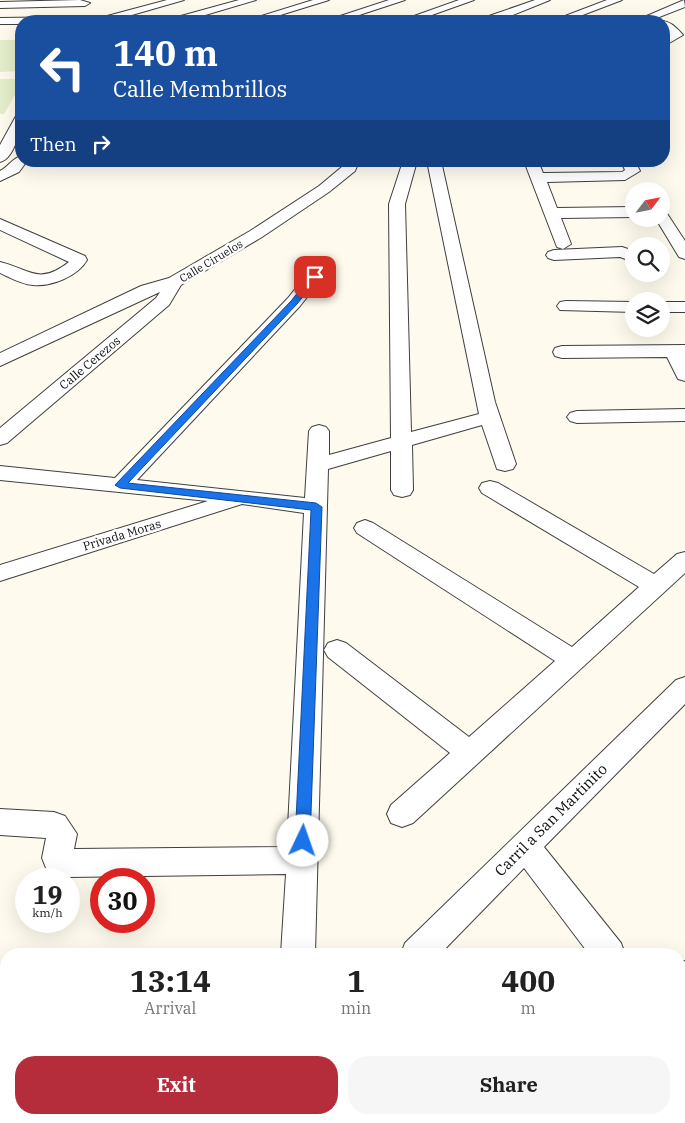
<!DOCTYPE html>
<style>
:root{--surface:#fff;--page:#f6f6f6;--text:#222;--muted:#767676;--accent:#b52c3b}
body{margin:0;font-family:"IBM Plex Serif",serif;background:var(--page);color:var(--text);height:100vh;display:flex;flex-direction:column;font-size:19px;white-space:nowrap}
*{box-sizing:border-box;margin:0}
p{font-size:16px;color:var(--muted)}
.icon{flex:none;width:28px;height:28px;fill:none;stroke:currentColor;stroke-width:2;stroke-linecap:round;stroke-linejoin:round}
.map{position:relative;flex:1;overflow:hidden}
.details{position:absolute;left:0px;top:948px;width:685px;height:176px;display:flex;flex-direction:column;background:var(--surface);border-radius:20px 20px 0 0;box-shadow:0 5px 20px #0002}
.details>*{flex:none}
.banner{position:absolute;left:15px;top:15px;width:655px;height:152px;border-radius:20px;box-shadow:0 5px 20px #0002;background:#1a4fa0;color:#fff;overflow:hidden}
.needle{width:32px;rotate:58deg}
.controls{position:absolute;left:625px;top:182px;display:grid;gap:10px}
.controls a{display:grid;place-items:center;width:45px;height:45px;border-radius:50%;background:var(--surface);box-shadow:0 5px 20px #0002;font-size:25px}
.speed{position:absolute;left:15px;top:868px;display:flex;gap:10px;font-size:25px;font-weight:700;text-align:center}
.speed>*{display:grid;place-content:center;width:65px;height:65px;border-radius:50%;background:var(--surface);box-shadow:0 5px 20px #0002;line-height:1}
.speed small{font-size:12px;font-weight:400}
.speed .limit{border:8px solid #d22;background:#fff;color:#111}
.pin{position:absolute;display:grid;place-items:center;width:42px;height:42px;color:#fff;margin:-21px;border-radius:10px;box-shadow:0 2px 8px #0006}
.me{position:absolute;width:55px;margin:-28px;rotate:3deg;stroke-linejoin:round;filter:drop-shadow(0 0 4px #0008)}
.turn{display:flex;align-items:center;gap:18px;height:105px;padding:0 15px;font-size:22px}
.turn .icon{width:65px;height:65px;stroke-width:2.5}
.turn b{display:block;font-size:35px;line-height:42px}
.then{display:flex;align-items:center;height:48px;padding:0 15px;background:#0003;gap:10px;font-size:19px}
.eta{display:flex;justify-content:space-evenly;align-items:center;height:85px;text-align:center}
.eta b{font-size:30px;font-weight:800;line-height:35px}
.action{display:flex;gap:10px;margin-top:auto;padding:10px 15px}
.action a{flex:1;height:58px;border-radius:20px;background:var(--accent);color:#fff;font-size:20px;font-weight:800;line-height:58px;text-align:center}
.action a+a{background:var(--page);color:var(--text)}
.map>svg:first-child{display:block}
.pitch{fill:#e4eeca}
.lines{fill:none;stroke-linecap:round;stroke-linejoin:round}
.minor-casing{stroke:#3f3f3f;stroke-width:2}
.minor{fill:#fff;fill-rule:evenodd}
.route{fill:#1a73e8;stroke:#114b97}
.labels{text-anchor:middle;stroke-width:5;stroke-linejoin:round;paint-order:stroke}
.far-street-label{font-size:11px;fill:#0c0c0c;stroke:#fff}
.street-label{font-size:12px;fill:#0c0c0c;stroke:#fff}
.near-street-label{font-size:15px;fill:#0c0c0c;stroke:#fff}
</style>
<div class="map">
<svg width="685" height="1123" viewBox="0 0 685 1123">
<rect width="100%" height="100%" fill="#fefaed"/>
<g class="pitch">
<path d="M 0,40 L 21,40 L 21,71 L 0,72 Z"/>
<path d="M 0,79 L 21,79 L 21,84 L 4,114 L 0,114 Z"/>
</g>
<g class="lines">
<g class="minor-casing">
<g id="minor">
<path d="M 80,0 L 90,3 L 85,6 L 0,8 L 0,2 Z"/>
<path d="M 167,0 L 184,0 L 111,21 L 95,21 L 96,19 Z"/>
<path d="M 239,0 L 256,0 L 185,21 L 169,21 L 170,19 Z"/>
<path d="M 313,0 L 329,0 L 261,21 L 245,21 Z"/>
<path d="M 389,0 L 405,0 L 341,21 L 325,21 Z"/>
<path d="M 459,0 L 474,0 L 415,21 L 400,21 Z"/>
<path d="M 535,0 L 550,0 L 498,21 L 488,21 L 489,16 Z"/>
<path d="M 607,0 L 622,0 L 567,21 L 552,21 Z"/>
<path d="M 684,0 L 685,7 L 649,21 L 635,21 Z"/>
<path d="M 75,17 L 79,18 L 80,21 L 21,21 L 21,24 L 0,24 L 0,18 Z"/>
<path d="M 662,21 C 670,21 678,29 683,35 L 664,46 L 664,38 L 670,35 L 664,29 L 664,21 Z"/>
<path d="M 21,115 C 22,128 14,159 0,162 L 0,145 L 16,116 Z"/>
<path d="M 21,156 L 21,161 L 27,161 L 19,172 L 0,181 L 0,171 C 8,167 13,158 21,156 Z"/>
<path d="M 345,161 L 359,161 L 355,171 L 329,192 L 262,237 L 181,285 L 169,305 L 7,443 L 0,445 L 0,428 L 156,298 L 160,292 L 0,366 L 0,353 L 141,286 L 169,278 L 250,231 L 319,186 L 343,166 Z"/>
<path d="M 403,161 L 417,161 L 405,204 L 411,432 L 479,414 L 427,161 L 441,161 L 495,402 L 516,464 L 513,469 L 505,471 L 497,469 L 482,425 L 412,445 L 413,490 L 410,495 L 402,497 L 394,495 L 391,490 L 391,451 L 328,469 L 315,954 L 281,954 L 286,874 L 69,877 L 46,868 L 42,858 L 46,838 L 0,835 L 0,809 L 54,812 L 65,816 L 77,834 L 74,849 L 287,847 L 304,513 L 242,504 L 0,581 L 0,565 L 208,501 L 0,480 L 0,466 L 115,478 L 288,298 C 297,288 306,270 321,273 L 323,277 L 300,306 L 137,480 L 305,498 L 309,431 L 312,427 L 319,425 L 326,427 L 329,431 L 329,455 L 391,438 L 389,204 Z"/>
<path d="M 524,161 L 538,161 L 543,173 L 622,172 L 625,170 L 621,161 L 635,161 L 640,171 L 625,180 L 547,182 L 557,208 L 634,207 L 634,217 L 561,218 L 571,244 L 563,249 L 557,247 Z"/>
<path d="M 661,210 L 666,212 L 685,241 L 685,259 L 679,257 L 656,219 L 661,219 Z"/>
<path d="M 0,219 L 85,256 L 87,260 C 78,276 51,287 33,285 C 21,284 11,278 0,273 L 0,262 C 30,269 38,286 69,262 L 0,230 Z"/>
<path d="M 622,247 L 634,251 L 634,262 L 620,257 L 554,260 L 548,258 L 546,255 L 548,252 L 554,250 Z"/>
<path d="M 566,301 L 634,302 L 634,312 L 560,310 L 557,306 L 560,302 Z"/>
<rect x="661" y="302" width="24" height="10"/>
<path d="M 685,345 L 685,381 L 678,379 L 667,357 L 562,358 L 555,356 L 553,352 L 555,348 L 562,346 Z"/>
<path d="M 685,409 L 685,421 L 577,423 L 570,421 L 567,417 L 570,413 L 577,411 Z"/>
<path d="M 490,481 L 498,483 L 654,574 L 677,554 L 685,552 L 685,573 L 413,823 L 402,827 L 391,823 L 387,814 L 391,805 L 450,753 L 328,657 L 324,650 L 328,643 L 337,640 L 346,643 L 469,737 L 555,661 L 357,533 L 354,528 L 357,523 L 365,520 L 373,523 L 572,647 L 639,587 L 482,493 L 479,488 L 482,483 Z"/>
<path d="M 685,677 L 685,704 L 544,847 L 621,943 L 625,954 L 589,954 L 524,868 L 440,954 L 401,954 L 405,943 L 676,680 Z"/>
<path d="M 685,961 L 685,994 L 679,996 L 679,963 Z"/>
<path d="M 679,1022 L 685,1025 L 685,1065 L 679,1062 Z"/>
<path d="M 6,1069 L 6,1105 L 0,1106 L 0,1070 Z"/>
<path d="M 527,1118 L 565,1118 L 568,1123 L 530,1123 Z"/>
</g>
</g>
<use href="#minor" class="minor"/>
</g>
<path class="route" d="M 312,275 L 319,277 L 297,304 L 128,483 L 316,503 L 322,507 L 310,841 L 308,845 L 303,847 L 298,845 L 295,841 L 311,510 L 120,488 L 115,485 L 291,301 Z"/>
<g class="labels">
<g class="far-street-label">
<text transform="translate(211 261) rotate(-31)" y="4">Calle Ciruelos</text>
</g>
<g class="street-label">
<text transform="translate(90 363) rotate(-40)" y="4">Calle Cerezos</text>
<text transform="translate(122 535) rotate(-17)" y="4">Privada Moras</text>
</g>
<g class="near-street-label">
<text transform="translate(551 820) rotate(-45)" y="5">Carril a San Martinito</text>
</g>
</g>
</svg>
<div class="controls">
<a><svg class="needle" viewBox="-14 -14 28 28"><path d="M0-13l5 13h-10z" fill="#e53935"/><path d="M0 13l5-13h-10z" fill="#767676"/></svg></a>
<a><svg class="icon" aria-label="search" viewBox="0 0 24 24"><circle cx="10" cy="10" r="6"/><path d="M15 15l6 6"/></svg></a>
<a><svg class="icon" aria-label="layers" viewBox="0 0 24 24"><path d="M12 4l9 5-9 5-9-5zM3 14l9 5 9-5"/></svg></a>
</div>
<div class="speed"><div>19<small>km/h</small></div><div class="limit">30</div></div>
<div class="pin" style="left:315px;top:277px;background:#d93025"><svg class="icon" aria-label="arrive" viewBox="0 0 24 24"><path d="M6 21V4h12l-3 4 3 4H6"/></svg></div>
<svg class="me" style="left:303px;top:841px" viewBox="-20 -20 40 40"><circle r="19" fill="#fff"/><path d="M0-13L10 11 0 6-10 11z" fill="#1a73e8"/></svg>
<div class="banner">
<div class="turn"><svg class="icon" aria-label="left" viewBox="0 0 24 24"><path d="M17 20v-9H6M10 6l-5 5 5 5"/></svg><div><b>140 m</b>Calle Membrillos</div></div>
<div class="then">Then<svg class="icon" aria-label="right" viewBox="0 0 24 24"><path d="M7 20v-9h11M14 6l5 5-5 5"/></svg></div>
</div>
<section class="details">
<div class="eta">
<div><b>13:14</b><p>Arrival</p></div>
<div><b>1</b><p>min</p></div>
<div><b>400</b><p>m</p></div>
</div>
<div class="action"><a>Exit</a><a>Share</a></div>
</section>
</div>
